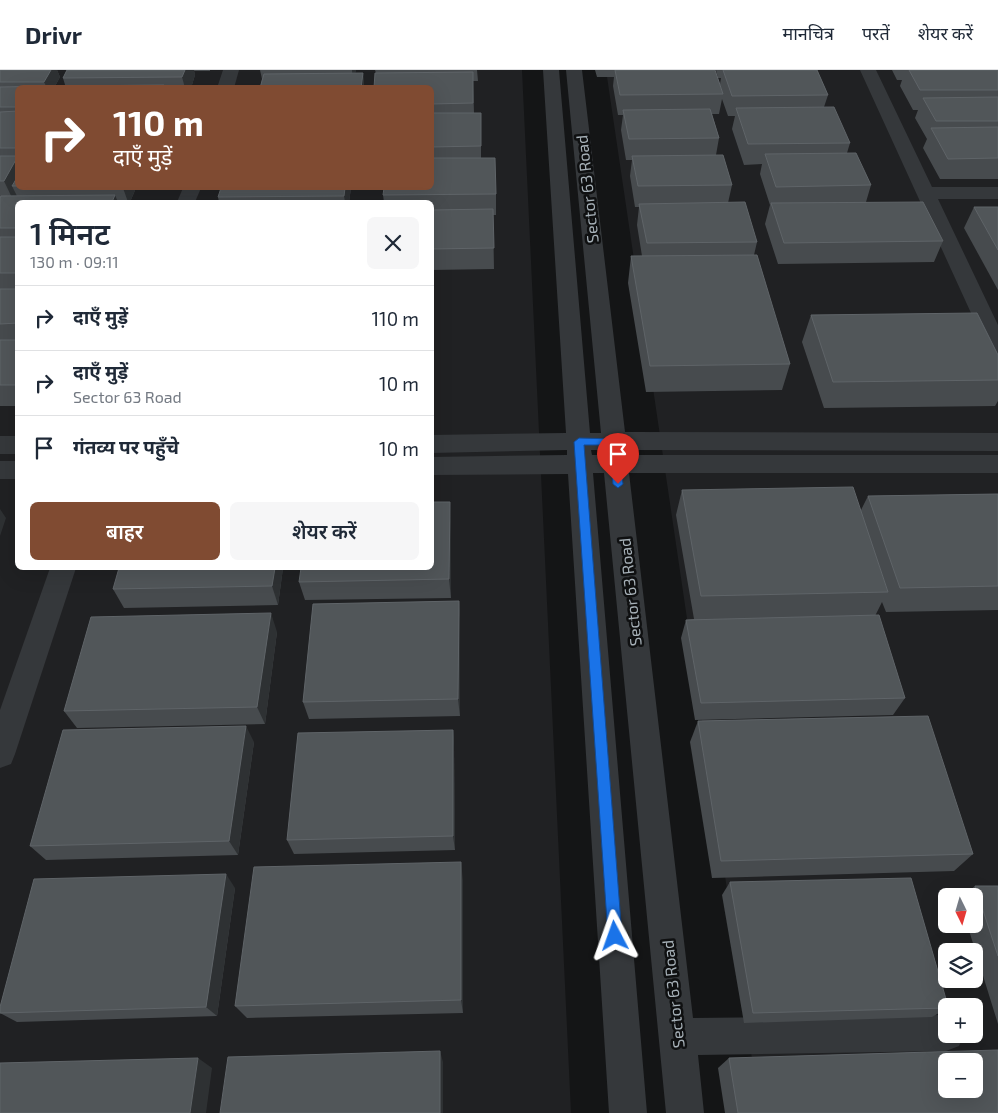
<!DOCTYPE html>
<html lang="hi">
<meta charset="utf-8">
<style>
:root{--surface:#fff;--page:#f6f6f7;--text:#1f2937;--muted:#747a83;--line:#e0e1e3;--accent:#804b32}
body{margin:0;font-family:"Exo 2","Noto Sans Devanagari",sans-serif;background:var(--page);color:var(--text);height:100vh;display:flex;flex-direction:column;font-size:19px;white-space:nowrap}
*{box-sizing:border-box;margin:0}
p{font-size:16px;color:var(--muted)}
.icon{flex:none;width:28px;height:28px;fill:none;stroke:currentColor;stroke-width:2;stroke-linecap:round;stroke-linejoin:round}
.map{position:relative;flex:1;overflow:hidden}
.drawer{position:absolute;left:15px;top:130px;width:419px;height:370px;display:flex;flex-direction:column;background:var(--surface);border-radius:8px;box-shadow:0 5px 20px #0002}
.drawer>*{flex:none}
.hud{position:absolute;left:15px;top:15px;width:419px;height:105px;border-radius:8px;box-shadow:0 5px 20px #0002;background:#804b32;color:#fff;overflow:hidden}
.needle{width:32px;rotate:175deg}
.buttons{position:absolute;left:938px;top:818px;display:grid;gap:10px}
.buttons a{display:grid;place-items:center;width:45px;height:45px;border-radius:8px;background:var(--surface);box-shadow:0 5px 20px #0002;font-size:25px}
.pin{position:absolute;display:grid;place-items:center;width:42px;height:42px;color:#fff;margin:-51px -21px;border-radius:50% 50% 50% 0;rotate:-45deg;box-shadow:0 0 5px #0007}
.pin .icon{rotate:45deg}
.me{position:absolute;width:55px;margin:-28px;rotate:356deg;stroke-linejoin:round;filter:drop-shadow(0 0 4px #0008)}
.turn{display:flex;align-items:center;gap:18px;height:105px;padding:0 15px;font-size:22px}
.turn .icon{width:65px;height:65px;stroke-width:2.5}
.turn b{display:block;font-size:35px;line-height:42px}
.round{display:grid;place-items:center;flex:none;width:52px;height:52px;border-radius:8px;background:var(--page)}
.head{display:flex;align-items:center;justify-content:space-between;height:85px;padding:0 15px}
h1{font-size:30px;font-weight:600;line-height:38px}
.cta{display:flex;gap:10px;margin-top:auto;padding:10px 15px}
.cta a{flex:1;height:58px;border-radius:8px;background:var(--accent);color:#fff;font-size:20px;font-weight:600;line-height:58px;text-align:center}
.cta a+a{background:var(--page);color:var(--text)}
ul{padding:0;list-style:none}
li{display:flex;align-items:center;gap:15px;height:65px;padding:0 15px;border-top:1px solid var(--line)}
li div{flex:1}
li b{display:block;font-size:19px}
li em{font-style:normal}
header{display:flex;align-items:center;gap:30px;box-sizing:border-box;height:70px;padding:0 25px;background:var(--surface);border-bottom:1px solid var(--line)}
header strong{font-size:24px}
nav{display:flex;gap:28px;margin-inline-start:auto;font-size:18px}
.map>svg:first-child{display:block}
.built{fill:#202123;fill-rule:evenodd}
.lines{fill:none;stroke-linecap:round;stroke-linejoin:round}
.minor{fill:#35383b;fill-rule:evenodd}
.wall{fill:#474b4e}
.shaded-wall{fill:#2e3133}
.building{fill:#515659;stroke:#5f6468;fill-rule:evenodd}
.route{fill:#1a73e8;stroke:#114b97}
.labels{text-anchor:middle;stroke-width:5;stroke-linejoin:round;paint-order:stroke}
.street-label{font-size:16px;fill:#a6b0b7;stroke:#0f1011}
</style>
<header>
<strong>Drivr</strong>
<nav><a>मानचित्र</a><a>परतें</a><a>शेयर करें</a></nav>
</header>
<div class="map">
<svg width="998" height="1043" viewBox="0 0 998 1043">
<rect width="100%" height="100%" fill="#141516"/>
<g class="built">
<path d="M 0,0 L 522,0 L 571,1043 L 0,1043 ZM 18,18 L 431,18 L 431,118 L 18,118 ZM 18,132 L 431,132 L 431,498 L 18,498 Z"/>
<path d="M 606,0 L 998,0 L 998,1043 L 760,1043 ZM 946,826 L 974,826 L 974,854 L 946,854 ZM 946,881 L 974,881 L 974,909 L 946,909 ZM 946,936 L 974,936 L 974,964 L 946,964 ZM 946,991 L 974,991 L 974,1019 L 946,1019 Z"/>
</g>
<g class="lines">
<g class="minor">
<path d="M 223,0 L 239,0 L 234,18 L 217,18 Z"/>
<path d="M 543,0 L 559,0 L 590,363 L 601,363 L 566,0 L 582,0 L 625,362 L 998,363 L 998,381 L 627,380 L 627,385 L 998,385 L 998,403 L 629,403 L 693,948 L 946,945 L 946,964 L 964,964 L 959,976 L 946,981 L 698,985 L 704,1043 L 666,1043 L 604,403 L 593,403 L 647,1043 L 609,1043 L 568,404 L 431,405 L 431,387 L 567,385 L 567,380 L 431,383 L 431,365 L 566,363 ZM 591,380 L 602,380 L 603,385 L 592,385 Z"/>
<path d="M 860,0 L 876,0 L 932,117 L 998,117 L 998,129 L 938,129 L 998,255 L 998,285 L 990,283 L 987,278 Z"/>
<path d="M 183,118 L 201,118 L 195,132 L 177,132 Z"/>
<rect x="0" y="366" width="18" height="18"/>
<rect x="0" y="391" width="18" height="18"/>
<path d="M 50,498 L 76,498 L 15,684 L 11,694 L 0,698 L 0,640 Z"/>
</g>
</g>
<g class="wall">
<path d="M 0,0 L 57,0 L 60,7 L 54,18 L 18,18 L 18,118 L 136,118 L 130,132 L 18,132 L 18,336 L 0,336 Z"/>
<path d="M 67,0 L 210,0 L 210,1 L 194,1 L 195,5 L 191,18 L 66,18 L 63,8 Z"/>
<path d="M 260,0 L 356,0 L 355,3 L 363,3 L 364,18 L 260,18 L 262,9 Z"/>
<path d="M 375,0 L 477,0 L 478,11 L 473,11 L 474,43 L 481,43 L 481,88 L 496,124 L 496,145 L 493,145 L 494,199 L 431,200 L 431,132 L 384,132 L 383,125 L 431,118 L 431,18 L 376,3 Z"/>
<path d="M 595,0 L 715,0 L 720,14 L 721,8 L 718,8 L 716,0 L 817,0 L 828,25 L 824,37 L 850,73 L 847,83 L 871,115 L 866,132 L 943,171 L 934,192 L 778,194 L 765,154 L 770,135 L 760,104 L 762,94 L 744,95 L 732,59 L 735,46 L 728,46 L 722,29 L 719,44 L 712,44 L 719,68 L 716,85 L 732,115 L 728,133 L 757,172 L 754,185 L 790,294 L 782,320 L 646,322 L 628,213 L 631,186 L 642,186 L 637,155 L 639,137 L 635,137 L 630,106 L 632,90 L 626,90 L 621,60 L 623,45 L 618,45 L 613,16 L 614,7 L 597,7 Z"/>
<path d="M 892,0 L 998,0 L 998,109 L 940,109 L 923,78 L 927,69 L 915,48 L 918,40 L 913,40 L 900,16 L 902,10 L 897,10 Z"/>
<path d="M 351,118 L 349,132 L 219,132 L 218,127 Z"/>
<path d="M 974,137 L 998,137 L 998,220 L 964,158 Z"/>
<path d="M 811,245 L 998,285 L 998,331 L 995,336 L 824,338 L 802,272 Z"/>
<path d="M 682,420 L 861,440 L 868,426 L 998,424 L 998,540 L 886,542 L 882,532 L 875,546 L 905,628 L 893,645 L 695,650 L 681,568 L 686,550 L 694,549 L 676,445 Z"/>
<path d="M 451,451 L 451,528 L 305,530 L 299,512 Z"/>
<path d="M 283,498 L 278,535 L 124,538 L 113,519 Z"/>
<path d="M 459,531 L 460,549 L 460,646 L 309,649 L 303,632 Z"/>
<path d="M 277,562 L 265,654 L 77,658 L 64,641 Z"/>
<path d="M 698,651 L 973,784 L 954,801 L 712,808 L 690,672 Z"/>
<path d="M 453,660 L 454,677 L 455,780 L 294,784 L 287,770 Z"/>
<path d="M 254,672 L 238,785 L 46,790 L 30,776 Z"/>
<path d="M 463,810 L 463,943 L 247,948 L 235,936 Z"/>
<path d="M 730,812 L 946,938 L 946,939 L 932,947 L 744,953 L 722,825 Z"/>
<path d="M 975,816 L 998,816 L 998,954 L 967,854 L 974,854 L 974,826 L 963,826 Z"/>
<path d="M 235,818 L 217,946 L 17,952 L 0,943 L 0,937 Z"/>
<path d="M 729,988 L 998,1043 L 725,1043 L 718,998 Z"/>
</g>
<g class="shaded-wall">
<path d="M 51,0 L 57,0 L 60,7 L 54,18 L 47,18 L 44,12 Z"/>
<path d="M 185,0 L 194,0 L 195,5 L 191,18 L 185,18 L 182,7 Z"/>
<path d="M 352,0 L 356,0 L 353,14 Z"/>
<path d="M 363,3 L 364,18 L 361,18 Z"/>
<path d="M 18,86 L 18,116 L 12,116 L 17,126 L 14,132 L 4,111 Z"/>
<path d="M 123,118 L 136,118 L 130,132 L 128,132 Z"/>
<path d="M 345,118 L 351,118 L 349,132 L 345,132 L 344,126 Z"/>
<path d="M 115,125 L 118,132 L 112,132 Z"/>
<path d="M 450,432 L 451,451 L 451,528 L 449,509 Z"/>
<path d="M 0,439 L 6,448 L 0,466 Z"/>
<path d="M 275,498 L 283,498 L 278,535 L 272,516 Z"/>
<path d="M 459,531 L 460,549 L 460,646 L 458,629 Z"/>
<path d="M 271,543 L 277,562 L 265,654 L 257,637 Z"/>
<path d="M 246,656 L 254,672 L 238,785 L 229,771 Z"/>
<path d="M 453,660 L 454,677 L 455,780 L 453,766 Z"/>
<path d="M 461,792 L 463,810 L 463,943 L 461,930 Z"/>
<path d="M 226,804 L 235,818 L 217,946 L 206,937 Z"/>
<path d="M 440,981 L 443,992 L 443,1043 L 440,1043 Z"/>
<path d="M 198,988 L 212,998 L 206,1043 L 190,1043 Z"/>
</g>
<g class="building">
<path d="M 0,0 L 51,0 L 44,12 L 0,12 Z"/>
<path d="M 67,0 L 185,0 L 182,7 L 63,8 Z"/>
<path d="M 615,0 L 715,0 L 723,24 L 620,25 Z"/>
<path d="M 723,0 L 817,0 L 828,25 L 732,26 Z"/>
<path d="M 909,0 L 998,0 L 998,20 L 920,20 Z"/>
<path d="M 473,2 L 473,33 L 431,34 L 431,18 L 374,18 L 375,3 Z"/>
<path d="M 363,3 L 361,18 L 260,18 L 264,4 Z"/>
<path d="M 164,15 L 163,18 L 68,18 L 69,16 Z"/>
<path d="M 53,16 L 52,18 L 18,18 L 18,37 L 0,37 L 0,17 Z"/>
<path d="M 998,27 L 998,51 L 936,51 L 923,28 Z"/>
<path d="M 834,37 L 850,73 L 748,74 L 736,38 Z"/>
<path d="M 710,39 L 719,68 L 629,69 L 623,40 Z"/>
<path d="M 18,41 L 18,78 L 0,78 L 0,42 Z"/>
<path d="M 431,43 L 481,43 L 481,76 L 431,77 Z"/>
<path d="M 998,57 L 998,88 L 948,89 L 931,58 Z"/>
<path d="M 856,83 L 871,115 L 776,117 L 765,84 Z"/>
<path d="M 723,85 L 732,115 L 638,116 L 632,86 Z"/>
<path d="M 0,86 L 18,86 L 4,111 L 0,111 Z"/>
<path d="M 431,88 L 495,88 L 496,124 L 383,125 L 384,118 L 431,118 Z"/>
<path d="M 18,106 L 18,116 L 12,116 Z"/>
<path d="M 221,118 L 345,118 L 344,126 L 218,127 Z"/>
<path d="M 115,125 L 112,132 L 18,132 L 18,158 L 0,158 L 0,128 L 1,126 Z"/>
<path d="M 745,132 L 757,172 L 647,173 L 639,134 Z"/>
<path d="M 923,132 L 943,171 L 784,173 L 771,133 Z"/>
<path d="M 974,137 L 998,137 L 998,180 Z"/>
<path d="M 493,139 L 494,178 L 431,179 L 431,140 Z"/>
<rect x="0" y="167" width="18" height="36"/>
<path d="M 757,185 L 790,294 L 650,296 L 631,186 Z"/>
<path d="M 0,219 L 18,219 L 18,253 L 0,254 Z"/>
<path d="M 977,243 L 998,285 L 998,310 L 833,312 L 811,245 Z"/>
<rect x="0" y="270" width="18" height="45"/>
<path d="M 853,417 L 888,522 L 701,526 L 682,420 Z"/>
<path d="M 998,424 L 998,516 L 900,518 L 868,426 Z"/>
<path d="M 431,432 L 450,432 L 449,509 L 299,512 L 301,498 L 431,498 Z"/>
<path d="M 119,498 L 275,498 L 272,516 L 113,519 Z"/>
<path d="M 459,531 L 458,629 L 303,632 L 313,534 Z"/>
<path d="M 271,543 L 257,637 L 64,641 L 91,547 Z"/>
<path d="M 879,545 L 905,628 L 701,633 L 686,550 Z"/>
<path d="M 928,646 L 973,784 L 721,791 L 698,651 Z"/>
<path d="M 246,656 L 229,771 L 30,776 L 63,660 Z"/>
<path d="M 453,660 L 453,766 L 287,770 L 298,663 Z"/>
<path d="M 461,792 L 461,930 L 235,936 L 254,797 Z"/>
<path d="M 226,804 L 206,937 L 0,943 L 0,937 L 34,809 Z"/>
<path d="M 911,808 L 948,936 L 946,936 L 946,938 L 753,943 L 730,812 Z"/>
<path d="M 975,816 L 998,816 L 998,886 Z"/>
<path d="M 998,980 L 998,1043 L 738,1043 L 729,988 ZM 946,991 L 974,991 L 974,1019 L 946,1019 Z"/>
<path d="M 440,981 L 440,1043 L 220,1043 L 228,987 Z"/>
<path d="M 198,988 L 190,1043 L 0,1043 L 0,993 Z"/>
</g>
<path class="route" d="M 579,368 L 617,369 L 623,414 L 618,418 L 613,414 L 609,375 L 584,375 L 622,866 L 620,871 L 615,873 L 610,871 L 608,866 L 574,372 Z"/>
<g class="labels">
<g class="street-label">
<text transform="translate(587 119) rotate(-96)" y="6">Sector 63 Road</text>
<text transform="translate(630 522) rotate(-96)" y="6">Sector 63 Road</text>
<text transform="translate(673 924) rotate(-96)" y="6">Sector 63 Road</text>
</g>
</g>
</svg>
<div class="buttons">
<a><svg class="needle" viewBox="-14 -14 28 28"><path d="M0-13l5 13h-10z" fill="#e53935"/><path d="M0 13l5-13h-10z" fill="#747a83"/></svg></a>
<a><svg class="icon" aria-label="layers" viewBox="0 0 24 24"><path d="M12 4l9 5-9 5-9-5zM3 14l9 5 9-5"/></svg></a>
<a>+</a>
<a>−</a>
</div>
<div class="pin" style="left:618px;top:414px;background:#d93025"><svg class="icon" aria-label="arrive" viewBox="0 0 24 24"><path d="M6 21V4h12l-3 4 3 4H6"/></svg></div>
<svg class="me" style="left:615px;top:866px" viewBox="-20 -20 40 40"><path d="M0-17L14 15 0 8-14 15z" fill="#1a73e8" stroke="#fff" stroke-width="4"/></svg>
<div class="hud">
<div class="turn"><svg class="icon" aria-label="right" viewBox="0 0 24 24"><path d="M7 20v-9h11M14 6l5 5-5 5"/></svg><div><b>110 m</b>दाएँ मुड़ें</div></div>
</div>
<section class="drawer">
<div class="head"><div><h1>1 मिनट</h1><p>130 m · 09:11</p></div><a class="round"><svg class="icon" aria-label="close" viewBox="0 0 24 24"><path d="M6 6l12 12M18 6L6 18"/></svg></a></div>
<ul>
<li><svg class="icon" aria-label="right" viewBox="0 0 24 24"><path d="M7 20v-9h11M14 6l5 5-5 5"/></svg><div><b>दाएँ मुड़ें</b></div><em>110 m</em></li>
<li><svg class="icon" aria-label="right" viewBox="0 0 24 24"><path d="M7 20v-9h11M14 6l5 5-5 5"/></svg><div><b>दाएँ मुड़ें</b><p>Sector 63 Road</p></div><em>10 m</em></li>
<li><svg class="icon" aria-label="arrive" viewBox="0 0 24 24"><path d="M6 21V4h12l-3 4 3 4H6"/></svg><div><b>गंतव्य पर पहुँचे</b></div><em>10 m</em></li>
</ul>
<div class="cta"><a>बाहर</a><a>शेयर करें</a></div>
</section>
</div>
